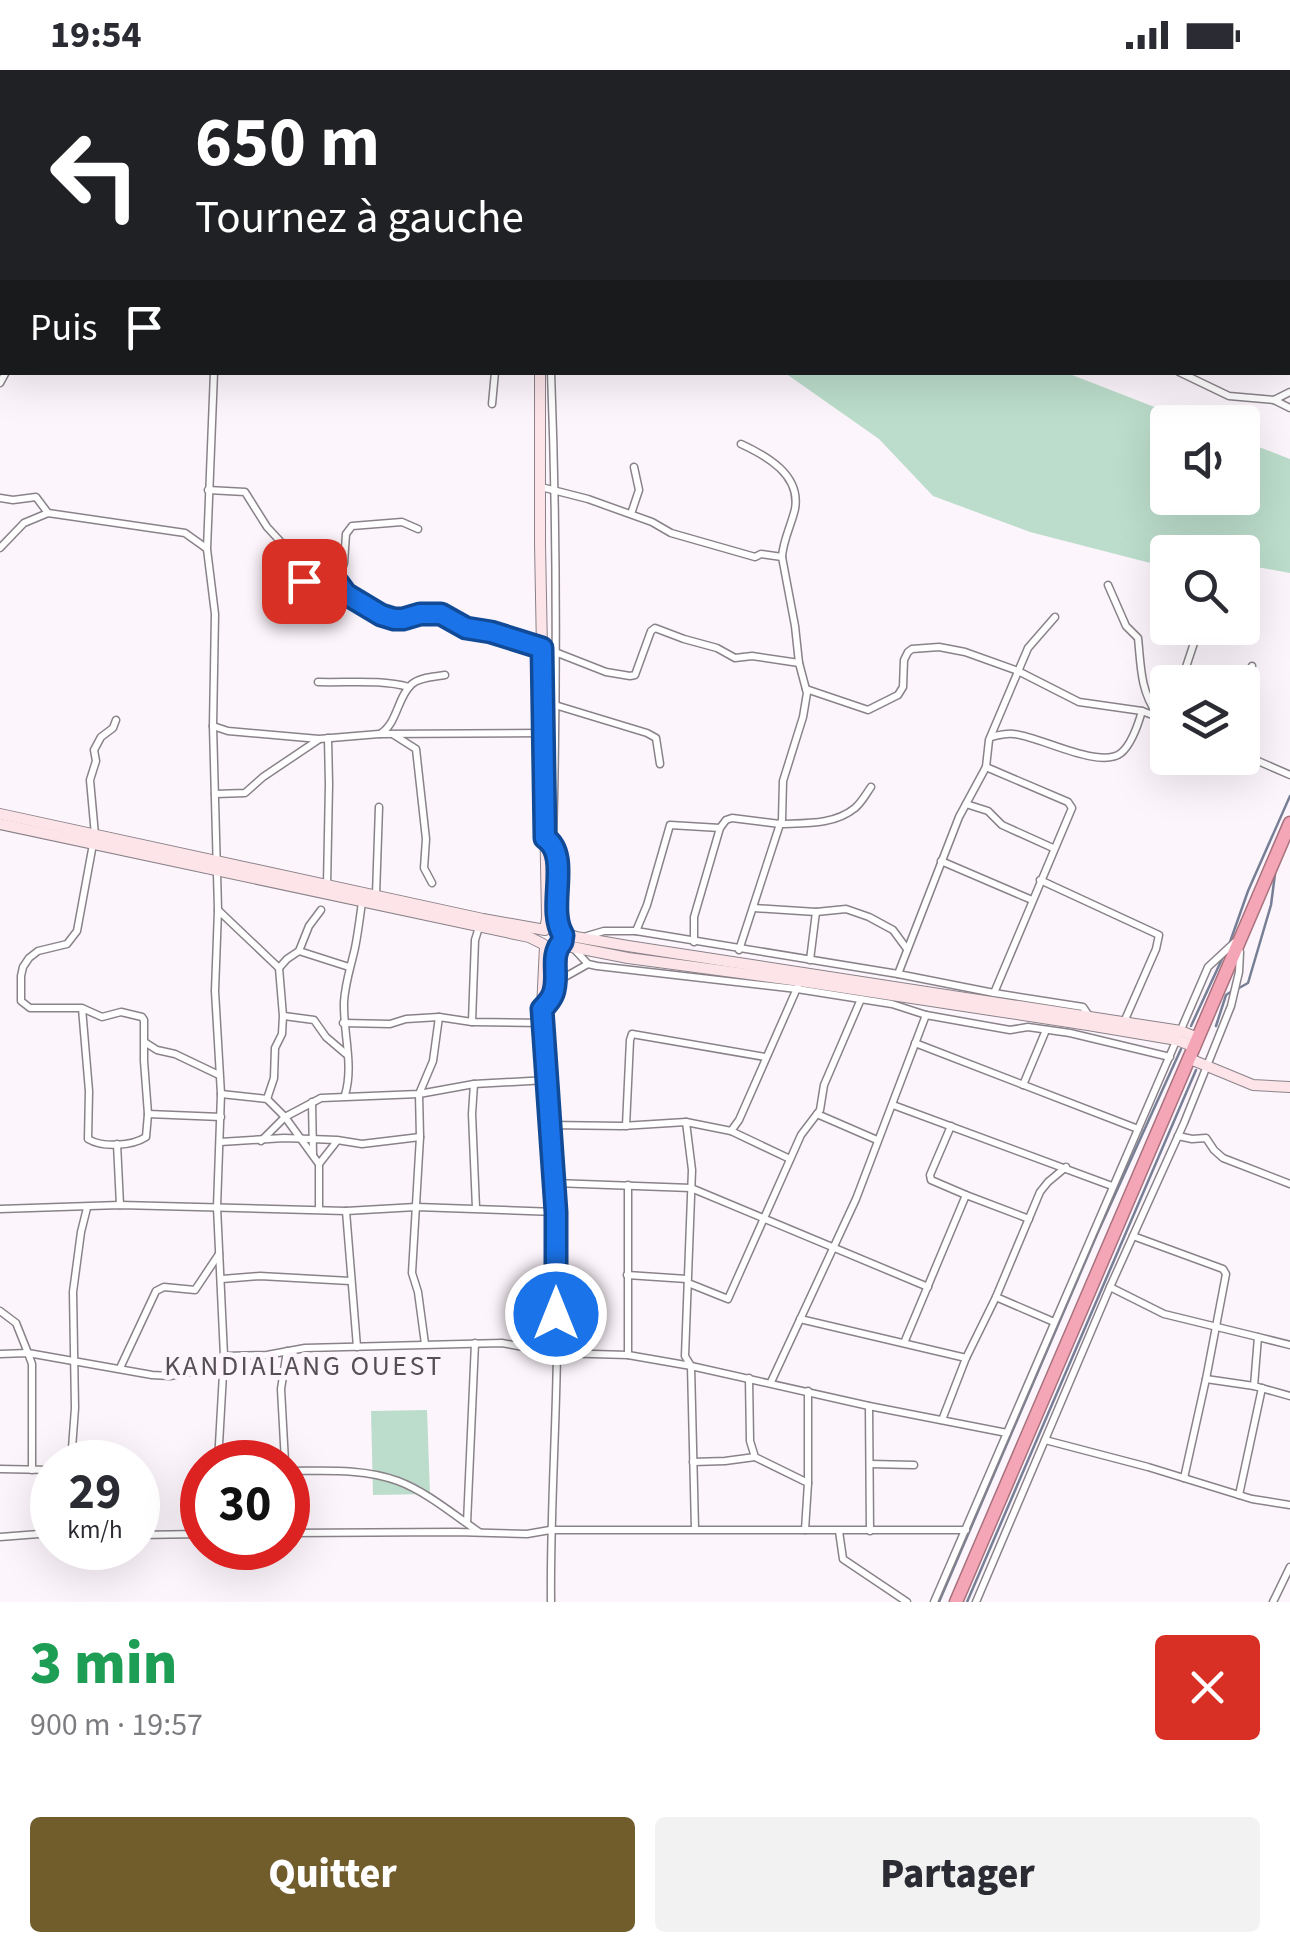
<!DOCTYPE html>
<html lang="fr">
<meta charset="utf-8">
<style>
:root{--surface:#fff;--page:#f2f2f3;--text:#2b2b33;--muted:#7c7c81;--accent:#715c2c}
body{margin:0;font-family:"Source Sans 3",sans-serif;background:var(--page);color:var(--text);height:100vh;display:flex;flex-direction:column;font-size:38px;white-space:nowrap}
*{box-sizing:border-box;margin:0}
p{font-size:32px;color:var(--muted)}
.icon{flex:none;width:55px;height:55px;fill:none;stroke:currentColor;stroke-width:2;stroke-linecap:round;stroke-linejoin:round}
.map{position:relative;height:1532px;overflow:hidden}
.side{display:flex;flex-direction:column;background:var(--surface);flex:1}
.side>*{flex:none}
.hud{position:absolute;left:0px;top:0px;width:1290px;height:305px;box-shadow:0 10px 40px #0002;background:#202124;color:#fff;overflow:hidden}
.tools{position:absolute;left:1150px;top:335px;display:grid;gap:20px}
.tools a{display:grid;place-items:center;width:110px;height:110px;border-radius:10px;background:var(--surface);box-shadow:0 10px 40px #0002;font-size:50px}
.speed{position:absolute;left:30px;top:1370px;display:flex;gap:20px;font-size:50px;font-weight:700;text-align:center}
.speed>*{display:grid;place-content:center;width:130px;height:130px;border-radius:50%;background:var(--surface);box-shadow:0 10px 40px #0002;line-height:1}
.speed small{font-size:25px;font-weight:400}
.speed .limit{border:15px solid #d22;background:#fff;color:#111}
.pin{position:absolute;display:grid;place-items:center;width:85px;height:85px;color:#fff;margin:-42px;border-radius:20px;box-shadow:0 5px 15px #0006}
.me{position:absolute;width:110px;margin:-55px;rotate:0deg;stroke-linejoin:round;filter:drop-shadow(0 0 8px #0008)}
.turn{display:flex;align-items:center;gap:35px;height:210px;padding:0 30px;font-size:45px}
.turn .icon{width:130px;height:130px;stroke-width:2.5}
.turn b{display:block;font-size:70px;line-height:85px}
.then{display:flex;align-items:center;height:95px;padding:0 30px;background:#0003;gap:20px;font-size:38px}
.round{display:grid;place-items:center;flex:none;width:105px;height:105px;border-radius:10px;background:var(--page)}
.head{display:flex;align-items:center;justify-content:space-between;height:170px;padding:0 30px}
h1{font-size:60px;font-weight:800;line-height:75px;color:#1e9e55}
.button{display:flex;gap:20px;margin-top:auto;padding:20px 30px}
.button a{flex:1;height:115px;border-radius:10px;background:var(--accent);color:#fff;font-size:40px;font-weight:800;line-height:115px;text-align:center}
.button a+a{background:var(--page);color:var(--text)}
.status{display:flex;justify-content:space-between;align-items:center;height:70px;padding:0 50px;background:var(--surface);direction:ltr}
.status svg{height:28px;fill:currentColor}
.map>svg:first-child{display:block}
.green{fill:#bcddcb}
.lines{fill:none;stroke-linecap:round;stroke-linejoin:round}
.stream{stroke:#767f96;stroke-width:2.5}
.street-casing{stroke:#898389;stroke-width:9}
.secondary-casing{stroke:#898389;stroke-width:12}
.highway-casing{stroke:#a7727e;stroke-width:15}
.street{stroke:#fff;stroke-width:6}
.secondary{stroke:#fce4e9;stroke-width:10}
.highway{stroke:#f4a5b6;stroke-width:12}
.route-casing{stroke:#114b97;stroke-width:25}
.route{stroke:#1a73e8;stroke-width:18}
.labels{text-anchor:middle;stroke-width:10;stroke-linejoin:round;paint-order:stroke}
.neighbourhood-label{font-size:28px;letter-spacing:2.5px;fill:#565056;stroke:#fdf5fc}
</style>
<div class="status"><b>19:54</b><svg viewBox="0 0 49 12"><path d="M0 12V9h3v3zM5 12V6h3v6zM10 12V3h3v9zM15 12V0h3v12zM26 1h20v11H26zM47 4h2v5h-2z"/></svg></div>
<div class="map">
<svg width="1290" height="1532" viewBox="0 0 1290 1532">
<rect width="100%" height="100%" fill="#fdf5fc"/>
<g class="green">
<path d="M 0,0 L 587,0 L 592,2 L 2,2 L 2,32 L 0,33 Z"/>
<path d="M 785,303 L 1067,303 L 1193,352 L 1168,352 L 1168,428 L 1242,428 L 1243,371 L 1290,389 L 1290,503 L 1263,498 L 1243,497 L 1242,482 L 1168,482 L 1167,496 L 1162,496 L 1030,462 L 933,426 L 879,369 Z"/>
<path d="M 427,1340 L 430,1424 L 373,1425 L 371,1341 Z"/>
</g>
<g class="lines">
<g class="stream">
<path d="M 347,0 L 360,2"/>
<path d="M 1230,872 L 1248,821 L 1290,726"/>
<path d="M 1239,918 L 1248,913 L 1271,835 L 1275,804"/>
<path d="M 1191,956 L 1222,889"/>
<path d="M 1216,956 L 1226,925 L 1232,921"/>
<path d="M 939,1532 L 1098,1162 L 1181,979"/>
<path d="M 967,1532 L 1196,1000"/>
</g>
<g class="street-casing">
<g id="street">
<path d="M 1077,0 L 1080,2"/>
<path d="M 143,2 L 144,0"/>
<path d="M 1288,115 L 1290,123"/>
<path d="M 1288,158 L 1290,160"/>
<path d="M 214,302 L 207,479 L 215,544 L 213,656 L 218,840 L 215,921 L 221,1024 L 217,1137 L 224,1286 L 218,1392"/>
<path d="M 551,302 C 557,459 557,615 553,772"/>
<path d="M 1179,302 L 1229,326 L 1274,330 L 1290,322"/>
<path d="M 0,313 L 6,302"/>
<path d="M 1274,330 L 1290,338"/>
<path d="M 492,334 L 495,302"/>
<path d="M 541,417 L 588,429 L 652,452 L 671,463 L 755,487 L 761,484 L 782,487"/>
<path d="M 208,420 L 245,422 L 267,457 L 292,484 L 297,506 L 301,509 L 337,513 L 346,524 L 381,545 L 394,549 L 403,549 L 420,544 L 441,544 L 466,558 L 491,562 L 555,582 L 606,602 L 630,606 L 635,605 L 651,561 L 655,558 L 684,569 L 717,578 L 735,588 L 752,586 L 799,593"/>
<path d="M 0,428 L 13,430 L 36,427 L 48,443"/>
<path d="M 631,444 L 639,420 L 634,397"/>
<path d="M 0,478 L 24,453 L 48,443 L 185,463 L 206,478"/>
<path d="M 337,513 L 344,493 L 346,464 L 352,456 L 402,452 L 418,459"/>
<path d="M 1108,515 L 1126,556 L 1138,568 C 1141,596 1140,620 1157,644"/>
<path d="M 318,612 C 348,613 380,609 409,617"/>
<path d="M 1181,612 L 1199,558"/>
<path d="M 806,619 L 868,640 L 898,625 L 903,617 L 904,590 L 908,582 L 912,579 L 939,577 L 965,582 L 1018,601 L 1079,632 L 1142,641 L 1168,651"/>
<path d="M 1242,619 L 1252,596"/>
<path d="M 545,632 L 647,663 L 656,668 L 660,694"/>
<path d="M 1155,645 L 1168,637"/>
<path d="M 213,656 L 228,661 L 319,669 L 379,664 L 544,663"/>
<path d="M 380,664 C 398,653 397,627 412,614 C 420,607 435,607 445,605"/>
<path d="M 394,665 L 416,679 L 426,769 L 424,798 L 432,813"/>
<path d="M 991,667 C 999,665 1006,663 1014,664 C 1039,666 1100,700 1121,683 C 1132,674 1138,655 1142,641"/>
<path d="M 1242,684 L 1290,705"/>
<path d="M 986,697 L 1068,732 L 1072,738 L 994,923"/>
<path d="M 215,724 L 245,723 L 263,707 L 318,670"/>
<path d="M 966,734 L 988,741 L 1002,755 L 1053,778"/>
<path d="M 95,765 L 90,710 L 96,691 L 94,680 L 101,667 L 113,658 L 116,650"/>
<path d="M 941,791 L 1032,830"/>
<path d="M 1040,810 L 1159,865 L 1156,879 L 1124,952"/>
<path d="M 327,815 L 329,714 L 328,668"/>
<path d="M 376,825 L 379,737"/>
<path d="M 754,838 L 816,842 L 810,890"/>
<path d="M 218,840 L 279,898 L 283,946 L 282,964 L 275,978 L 274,1008 L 267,1029"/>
<path d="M 816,842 L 846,839 L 869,847 L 893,860 L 907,879"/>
<path d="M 636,861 L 647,835 L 670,755 L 720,758 L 726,750 L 732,748 L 780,754 L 782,750 L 783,711 L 803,647 L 807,623 L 799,593 L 795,556 L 782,487 C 783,470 791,456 795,439 C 801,405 767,386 741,374"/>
<path d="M 587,866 L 604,861 L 636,861 L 898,904 L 994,923 L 1083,937 L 1089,946 L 1089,949"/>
<path d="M 694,872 L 694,847 L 720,758"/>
<path d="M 575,880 L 588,894 L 597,896 L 797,919 L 892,934 L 926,945 L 1010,960 L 1028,957 L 1070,963 L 1170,987"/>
<path d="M 739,880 L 780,754 C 806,753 834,755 855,738 C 862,732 866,724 871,717"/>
<path d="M 299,881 L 349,897"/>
<path d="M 279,898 L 287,889 L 299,881 L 309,856 L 321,840"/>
<path d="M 898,904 L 959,747 L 986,697 L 989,670 L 1028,578 L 1055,547"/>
<path d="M 556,912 L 588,894"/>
<path d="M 82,938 L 89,1021 L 88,1069 C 103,1078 132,1076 146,1067 L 148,1044 L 144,991 L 144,950 L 142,947 L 121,942 L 102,947 L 82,938 L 30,938 L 21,931 L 21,906 L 23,897 L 29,888 L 38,881 L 67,874 L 77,861 L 93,774"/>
<path d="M 542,939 C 550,1053 558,1167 557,1281 C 556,1365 550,1448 551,1532"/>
<path d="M 284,946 L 314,950 L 326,967 L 346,984"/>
<path d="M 472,952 L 475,870 L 480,854"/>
<path d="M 343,953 L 390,954 L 406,949 L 439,947 L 472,952 L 543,953"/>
<path d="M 146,973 L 157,980 L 175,984 L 219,1005"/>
<path d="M 915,973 L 1138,1059"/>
<path d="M 474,1014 L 472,1044 L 476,1138"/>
<path d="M 1023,1015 L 1046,960"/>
<path d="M 221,1024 L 267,1029 L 285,1047 L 319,1094"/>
<path d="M 345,1025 C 354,995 343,963 344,932 C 345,913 351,896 355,878 C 358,863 360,847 362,832"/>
<path d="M 312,1032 L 313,1085"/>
<path d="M 893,1035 L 1112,1116"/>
<path d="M 148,1044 L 221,1047"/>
<path d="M 817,1044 L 877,1070"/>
<path d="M 686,1052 L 692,1100 L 685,1286 L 691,1296 L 695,1459"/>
<path d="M 549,1055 L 622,1056 L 686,1052 L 731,1061 L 739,1050 L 798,916"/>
<path d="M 626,1056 L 630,970 L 632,964 L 765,987"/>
<path d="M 951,1056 L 930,1105 L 931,1110 L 966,1125"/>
<path d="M 731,1061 L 790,1089"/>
<path d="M 1178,1066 L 1192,1069 L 1206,1068 L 1214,1080 L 1223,1088 L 1290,1114"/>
<path d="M 261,1071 L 285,1047 L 321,1028 L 419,1024 L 474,1014 L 547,1010"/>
<path d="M 220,1072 L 284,1068 L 337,1070 L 362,1074 L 420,1067"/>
<path d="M 117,1074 L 120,1135"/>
<path d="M 554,1113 L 691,1118 L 928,1217"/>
<path d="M 0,1139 L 120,1135 L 346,1141 L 416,1137 L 556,1142"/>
<path d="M 319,1139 L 319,1094 L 337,1071"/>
<path d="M 346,1141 L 357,1277"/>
<path d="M 1133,1166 L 1223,1199 L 1226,1204 L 1206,1309 L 1184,1408"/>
<path d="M 627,1205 L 687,1209"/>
<path d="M 222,1209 L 260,1206 L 350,1211"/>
<path d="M 688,1213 L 728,1229 L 801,1065 L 820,1040 L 824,1015 L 861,929"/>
<path d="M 1110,1217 L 1164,1244 L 1258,1267 L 1254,1316 L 1290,1326"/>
<path d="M 996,1227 L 1054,1252"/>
<path d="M 0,1241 L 16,1253 L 28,1283 L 152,1305 L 170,1306 L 201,1300 L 224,1286 L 267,1285 L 305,1278 L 502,1273 L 557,1283 L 628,1285 L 691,1296 L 869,1336 L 1007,1363"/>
<path d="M 800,1249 L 966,1288"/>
<path d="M 1258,1267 L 1290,1275"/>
<path d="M 904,1273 L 966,1125 L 1029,1149"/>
<path d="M 425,1274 L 418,1222 L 412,1203 L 420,1067 L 419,1024 L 433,991 L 439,947"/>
<path d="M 0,1284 L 28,1283 L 32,1294 L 32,1400"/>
<path d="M 628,1285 L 628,1115"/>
<path d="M 120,1298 L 156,1221 L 164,1217 L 195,1220 L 219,1184"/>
<path d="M 749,1308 L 750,1371 L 755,1387 L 808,1413 L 805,1460"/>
<path d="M 1206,1309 L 1254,1316"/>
<path d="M 771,1312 L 856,1129 L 926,945"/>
<path d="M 869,1336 L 870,1461"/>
<path d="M 942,1350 L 966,1288 L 996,1227 L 1040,1122 L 1048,1112 L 1066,1097"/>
<path d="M 1045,1370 L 1148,1397 L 1252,1429 L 1290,1435"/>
<path d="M 71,1392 L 75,1338 L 73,1222 L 81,1162 L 87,1138"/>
<path d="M 285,1392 L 281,1319 L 287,1281"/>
<path d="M 693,1392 L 725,1391 L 755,1387"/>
<path d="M 870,1394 L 914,1395"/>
<path d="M 0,1399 L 52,1400"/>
<path d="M 288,1401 C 324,1401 363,1398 398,1411 C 427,1422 454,1445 479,1462"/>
<path d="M 808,1413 L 808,1321"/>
<path d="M 1239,1425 L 1262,1318"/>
<path d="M 467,1453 L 475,1273"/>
<path d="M 839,1461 L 843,1489 L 907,1532"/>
<path d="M 288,1463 L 456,1462 L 527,1464 L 550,1460 L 966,1460"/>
<path d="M 138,1465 L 202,1464"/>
<path d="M 0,1467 L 52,1463"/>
<path d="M 934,1532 L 1208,897 L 1236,871"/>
<path d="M 976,1532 L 1110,1217 L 1184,1053 L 1231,936 L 1239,902 L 1240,882"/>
<path d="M 1273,1532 L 1290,1497"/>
</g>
</g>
<g class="secondary-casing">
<g id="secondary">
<path d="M 548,2 L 548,0"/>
<path d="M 0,744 L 483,849 L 545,860 L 547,848 L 540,473 L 540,302"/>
<path d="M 0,754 L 529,867 L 543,874"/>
<path d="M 545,768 L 553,773 L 557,783 L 557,848 L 559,859"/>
<path d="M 562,862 L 576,867 L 628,876 L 1181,961 L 1198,968"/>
<path d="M 558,878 L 567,876 L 628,888 L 800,911 L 1088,955 L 1177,970 L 1195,977"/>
<path d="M 542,938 L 545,876"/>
<path d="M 542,939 C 561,917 551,904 557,878"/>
<path d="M 1190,989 L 1253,1015 L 1290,1017"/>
</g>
</g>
<g class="highway-casing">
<path id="highway" d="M 956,1532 L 1290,753"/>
</g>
<use href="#street" class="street"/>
<use href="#secondary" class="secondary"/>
<use href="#highway" class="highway"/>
</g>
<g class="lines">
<g class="route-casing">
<path id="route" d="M 304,511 L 338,513 L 346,524 L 381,545 L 394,549 L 403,549 L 420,544 L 441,544 L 466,558 L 491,562 L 542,578 L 545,768 C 572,786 546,838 563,865 L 562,872 C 549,887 560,906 553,924 C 551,929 546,935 542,939 L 556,1142 L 556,1244"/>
</g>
<use href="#route" class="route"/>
</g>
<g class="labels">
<g class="neighbourhood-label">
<text x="304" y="1305">KANDIALANG OUEST</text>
</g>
</g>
</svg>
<div class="tools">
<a><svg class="icon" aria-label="sound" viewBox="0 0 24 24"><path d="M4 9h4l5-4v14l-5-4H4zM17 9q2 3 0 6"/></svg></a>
<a><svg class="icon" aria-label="search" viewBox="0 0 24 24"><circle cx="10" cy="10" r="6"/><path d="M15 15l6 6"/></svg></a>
<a><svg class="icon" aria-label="layers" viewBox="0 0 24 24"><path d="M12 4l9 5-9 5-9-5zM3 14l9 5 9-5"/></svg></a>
</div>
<div class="speed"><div>29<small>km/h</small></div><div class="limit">30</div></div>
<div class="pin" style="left:304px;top:511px;background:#d93025"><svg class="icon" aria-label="arrive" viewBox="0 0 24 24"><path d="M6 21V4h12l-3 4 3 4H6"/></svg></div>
<svg class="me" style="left:556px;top:1244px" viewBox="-20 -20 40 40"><circle r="17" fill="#1a73e8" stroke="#fff" stroke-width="3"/><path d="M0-11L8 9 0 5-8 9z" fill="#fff"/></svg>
<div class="hud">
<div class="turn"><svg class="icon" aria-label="left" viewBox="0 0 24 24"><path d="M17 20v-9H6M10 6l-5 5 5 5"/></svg><div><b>650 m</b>Tournez à gauche</div></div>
<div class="then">Puis<svg class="icon" aria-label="arrive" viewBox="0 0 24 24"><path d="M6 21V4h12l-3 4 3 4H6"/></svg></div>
</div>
</div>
<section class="side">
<div class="head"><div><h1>3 min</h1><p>900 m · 19:57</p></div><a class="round" style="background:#d93025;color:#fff"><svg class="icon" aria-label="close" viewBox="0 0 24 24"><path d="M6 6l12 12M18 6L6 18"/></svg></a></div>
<div class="button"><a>Quitter</a><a>Partager</a></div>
</section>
